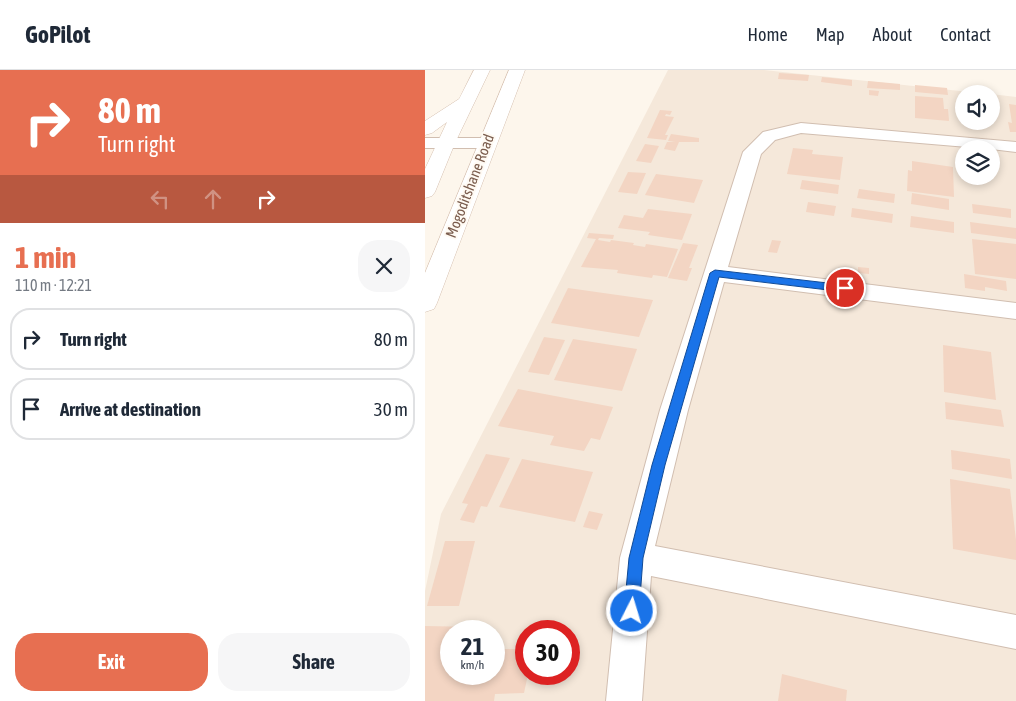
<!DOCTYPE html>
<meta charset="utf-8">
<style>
:root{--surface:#fff;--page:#f6f6f7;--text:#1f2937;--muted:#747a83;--line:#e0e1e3;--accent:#e76f51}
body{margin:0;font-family:"Asap Condensed",sans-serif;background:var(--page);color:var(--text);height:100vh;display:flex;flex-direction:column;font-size:19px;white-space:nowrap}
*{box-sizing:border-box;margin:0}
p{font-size:16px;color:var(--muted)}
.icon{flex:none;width:28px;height:28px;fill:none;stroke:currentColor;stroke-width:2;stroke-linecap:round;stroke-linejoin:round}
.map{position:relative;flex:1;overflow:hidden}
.details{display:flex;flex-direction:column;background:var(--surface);width:425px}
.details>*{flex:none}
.banner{background:#e76f51;color:#fff;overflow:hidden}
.fabs{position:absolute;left:530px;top:15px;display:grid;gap:10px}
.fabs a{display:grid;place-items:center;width:45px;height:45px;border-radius:50%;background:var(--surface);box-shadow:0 2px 8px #0003;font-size:25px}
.speed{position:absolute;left:15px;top:550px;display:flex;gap:10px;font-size:25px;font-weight:700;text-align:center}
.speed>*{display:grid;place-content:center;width:65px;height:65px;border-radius:50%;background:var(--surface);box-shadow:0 2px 8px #0003;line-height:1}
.speed small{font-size:12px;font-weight:400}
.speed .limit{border:8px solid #d22;background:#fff;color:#111}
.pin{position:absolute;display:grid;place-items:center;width:42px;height:42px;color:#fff;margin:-21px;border:2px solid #fff;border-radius:50%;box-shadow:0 1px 5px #0007}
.me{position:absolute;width:55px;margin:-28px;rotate:5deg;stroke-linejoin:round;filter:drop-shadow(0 0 4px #0008)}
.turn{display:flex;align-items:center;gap:18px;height:105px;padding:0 15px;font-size:22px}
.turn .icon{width:65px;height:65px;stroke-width:2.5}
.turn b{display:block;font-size:35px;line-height:42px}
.lanes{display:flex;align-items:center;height:48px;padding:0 15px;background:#0003;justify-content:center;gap:25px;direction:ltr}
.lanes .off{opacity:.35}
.round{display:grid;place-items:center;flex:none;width:52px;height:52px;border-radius:20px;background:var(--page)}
.headline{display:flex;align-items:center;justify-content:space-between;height:85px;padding:0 15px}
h1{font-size:30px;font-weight:700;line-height:38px;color:var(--accent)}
.button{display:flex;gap:10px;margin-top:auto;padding:10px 15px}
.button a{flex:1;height:58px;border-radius:20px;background:var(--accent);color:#fff;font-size:20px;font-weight:700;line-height:58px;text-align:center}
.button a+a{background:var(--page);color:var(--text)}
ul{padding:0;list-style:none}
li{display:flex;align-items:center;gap:15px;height:62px;margin:0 10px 8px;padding:0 5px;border:2px solid var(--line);border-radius:20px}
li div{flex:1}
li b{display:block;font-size:19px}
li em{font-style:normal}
header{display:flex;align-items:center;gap:30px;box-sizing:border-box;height:70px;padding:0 25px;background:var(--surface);border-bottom:1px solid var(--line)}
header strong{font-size:24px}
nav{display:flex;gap:28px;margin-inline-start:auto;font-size:18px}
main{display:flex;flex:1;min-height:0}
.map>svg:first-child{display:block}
.residential{fill:#f5e8da;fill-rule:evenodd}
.building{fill:#f3d5c3}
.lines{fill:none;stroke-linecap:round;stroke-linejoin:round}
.minor-casing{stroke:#d1beb0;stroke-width:2}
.secondary-casing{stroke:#d6c0b0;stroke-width:1}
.minor{fill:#fff;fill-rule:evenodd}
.secondary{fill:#fff;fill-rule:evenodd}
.route{fill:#1a73e8;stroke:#114b97}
.labels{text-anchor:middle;stroke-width:4;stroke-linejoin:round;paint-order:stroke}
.far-street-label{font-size:15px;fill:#7a5c4d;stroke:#fffaf3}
</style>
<header>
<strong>GoPilot</strong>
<nav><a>Home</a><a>Map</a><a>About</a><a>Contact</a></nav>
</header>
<main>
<section class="details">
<div class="banner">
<div class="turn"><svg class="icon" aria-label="right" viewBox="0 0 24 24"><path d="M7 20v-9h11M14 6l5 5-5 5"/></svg><div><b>80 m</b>Turn right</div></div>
<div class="lanes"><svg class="icon off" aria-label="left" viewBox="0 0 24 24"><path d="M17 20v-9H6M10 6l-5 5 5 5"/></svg><svg class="icon off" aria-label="ahead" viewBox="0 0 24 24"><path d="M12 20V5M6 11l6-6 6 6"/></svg><svg class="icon" aria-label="right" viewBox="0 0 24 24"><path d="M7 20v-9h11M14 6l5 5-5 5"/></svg></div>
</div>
<div class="headline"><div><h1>1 min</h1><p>110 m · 12:21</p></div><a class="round"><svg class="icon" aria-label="close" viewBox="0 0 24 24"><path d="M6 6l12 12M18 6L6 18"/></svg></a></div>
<ul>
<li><svg class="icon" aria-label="right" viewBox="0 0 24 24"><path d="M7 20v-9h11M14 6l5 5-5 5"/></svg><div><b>Turn right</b></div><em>80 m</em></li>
<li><svg class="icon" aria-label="arrive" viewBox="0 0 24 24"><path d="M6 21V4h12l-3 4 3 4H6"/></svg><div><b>Arrive at destination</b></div><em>30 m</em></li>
</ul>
<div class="button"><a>Exit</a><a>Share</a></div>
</section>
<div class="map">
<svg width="591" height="631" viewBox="0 0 591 631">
<rect width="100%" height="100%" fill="#fdf6ec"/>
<path class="residential" d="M 243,0 L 339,0 L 563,24 L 539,24 L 539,51 L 566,51 L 566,24 L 591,27 L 591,631 L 0,631 L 0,521 L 16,444 ZM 539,79 L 566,79 L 566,106 L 539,106 ZM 26,561 L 69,561 L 69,604 L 26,604 ZM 101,561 L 144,561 L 144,604 L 101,604 Z"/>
<g class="building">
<path d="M 354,3 L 384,5 L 383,11 L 353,9 Z"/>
<path d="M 397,7 L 427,10 L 427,16 L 396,12 Z"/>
<path d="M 443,11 L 475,14 L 475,20 L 442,18 Z"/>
<path d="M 490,15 L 522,18 L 523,25 L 490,22 Z"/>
<path d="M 444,20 L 454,21 L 453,26 L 444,25 Z"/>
<path d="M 539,20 L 566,22 L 565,24 L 540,24 Z"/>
<path d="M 490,26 L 518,28 L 519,39 L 523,39 L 524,51 L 490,48 Z"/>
<path d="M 584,34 L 591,35 L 591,62 L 585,62 L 583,52 L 587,53 Z"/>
<path d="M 235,40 L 247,41 L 245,45 L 241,44 L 240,46 L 249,47 L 240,65 L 243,65 L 241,70 L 222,68 Z"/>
<path d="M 246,64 L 274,68 L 274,72 L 254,72 L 250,81 L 239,79 L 242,72 L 250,72 L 243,71 Z"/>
<path d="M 220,74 L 234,76 L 226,93 L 211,91 Z"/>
<path d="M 368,78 L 388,80 L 387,84 L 418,87 L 415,110 L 362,104 Z"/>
<path d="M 487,91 L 528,97 L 529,127 L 482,121 L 483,100 L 487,101 Z"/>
<path d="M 203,102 L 221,103 L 212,124 L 193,122 Z"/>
<path d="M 231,104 L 278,110 L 269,133 L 220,125 Z"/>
<path d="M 377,110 L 414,115 L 413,124 L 375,119 Z"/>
<path d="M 434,119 L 470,124 L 469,133 L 432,128 Z"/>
<path d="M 487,123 L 524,129 L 524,140 L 486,134 Z"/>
<path d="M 383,132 L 411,136 L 409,146 L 381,142 Z"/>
<path d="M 547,134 L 586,139 L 586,148 L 548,143 Z"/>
<path d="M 427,138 L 468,144 L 467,153 L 426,147 Z"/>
<path d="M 223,139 L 267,144 L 257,170 L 223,165 L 225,162 L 193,158 L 199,145 L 218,148 Z"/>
<path d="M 486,146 L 529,152 L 529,163 L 485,157 Z"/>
<path d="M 545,152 L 591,158 L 591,169 L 546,163 Z"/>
<path d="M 164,163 L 189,165 L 188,169 L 174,168 L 173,170 L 185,172 L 186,170 L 209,173 L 208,175 L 220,177 L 221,174 L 253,179 L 242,207 L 228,205 L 227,208 L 192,203 L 193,200 L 156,197 L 171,169 L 162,168 Z"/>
<path d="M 547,169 L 591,174 L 591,209 L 550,204 Z"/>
<path d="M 347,170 L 356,171 L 352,183 L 343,182 Z"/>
<path d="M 258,173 L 273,175 L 264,198 L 267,198 L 262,211 L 243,208 Z"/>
<path d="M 433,197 L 444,198 L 444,204 L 433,203 Z"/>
<path d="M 539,204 L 581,211 L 582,221 L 560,217 L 560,221 L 540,218 Z"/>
<path d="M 143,218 L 228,230 L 214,267 L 126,253 Z"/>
<path d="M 119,267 L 140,270 L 124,305 L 103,302 Z"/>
<path d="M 148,269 L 212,279 L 197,321 L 129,310 Z"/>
<path d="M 518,275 L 566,282 L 571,330 L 519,322 Z"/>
<path d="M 93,319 L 188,337 L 175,370 L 166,368 L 159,381 L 125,375 L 129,366 L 73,356 Z"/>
<path d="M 520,332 L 576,340 L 579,357 L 521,349 Z"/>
<path d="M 526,380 L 585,389 L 587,409 L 527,399 Z"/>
<path d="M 61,384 L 85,388 L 62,437 L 56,436 L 49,453 L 35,450 L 43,434 L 37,433 Z"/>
<path d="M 97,389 L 168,402 L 150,452 L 74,437 Z"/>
<path d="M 525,409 L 585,419 L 591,470 L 591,490 L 528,479 Z"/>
<path d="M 164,441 L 178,444 L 172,460 L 158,457 Z"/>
<path d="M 20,471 L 50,471 L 34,536 L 2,536 Z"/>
<path d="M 0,556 L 52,557 L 51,561 L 26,561 L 26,604 L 69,604 L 69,579 L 95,579 L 92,596 L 101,596 L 101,604 L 103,604 L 99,623 L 70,624 L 69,631 L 0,631 Z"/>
<path d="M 357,604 L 422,620 L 421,631 L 353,631 Z"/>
</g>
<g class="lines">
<g class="minor-casing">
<g id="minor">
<path d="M 376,53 L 591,72 L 591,82 L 566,79 L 376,63 L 350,70 L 336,84 L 303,197 L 591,233 L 591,249 L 299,212 L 263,340 L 230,476 L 591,545 L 591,579 L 226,506 L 217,631 L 181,631 L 195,488 L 235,340 L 318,82 L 338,62 Z"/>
<path d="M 0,68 L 62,68 L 68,69 L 71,73 L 68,77 L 62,78 L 0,78 Z"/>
</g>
</g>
<g class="secondary-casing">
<g id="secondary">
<path d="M 49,0 L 65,0 L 30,73 L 10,122 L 7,126 L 0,128 L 0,99 L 22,52 L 7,63 L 0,65 L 0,51 L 34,29 Z"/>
<path d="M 84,0 L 100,0 L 12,233 L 9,239 L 0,242 L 0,203 Z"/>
</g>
</g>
<use href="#minor" class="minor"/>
<use href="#secondary" class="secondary"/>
</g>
<path class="route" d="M 290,200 L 420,215 L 425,218 L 420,222 L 294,207 L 240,395 L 218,488 L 214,541 L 212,547 L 207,549 L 202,547 L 199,541 L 204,488 L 227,395 L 285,203 Z"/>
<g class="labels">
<g class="far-street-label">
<text transform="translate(45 116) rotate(-69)" y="5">Mogoditshane Road</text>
</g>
</g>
</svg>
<div class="fabs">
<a><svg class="icon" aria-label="sound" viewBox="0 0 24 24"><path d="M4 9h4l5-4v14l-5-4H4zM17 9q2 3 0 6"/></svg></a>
<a><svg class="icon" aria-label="layers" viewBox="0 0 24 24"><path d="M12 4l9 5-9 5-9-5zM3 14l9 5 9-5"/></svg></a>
</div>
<div class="speed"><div>21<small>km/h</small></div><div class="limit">30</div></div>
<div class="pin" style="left:420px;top:218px;background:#d93025"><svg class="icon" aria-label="arrive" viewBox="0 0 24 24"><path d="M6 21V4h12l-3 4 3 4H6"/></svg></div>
<svg class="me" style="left:207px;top:541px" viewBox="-20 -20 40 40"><circle r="17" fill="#1a73e8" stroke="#fff" stroke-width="3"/><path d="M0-11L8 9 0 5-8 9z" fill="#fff"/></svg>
</div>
</main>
